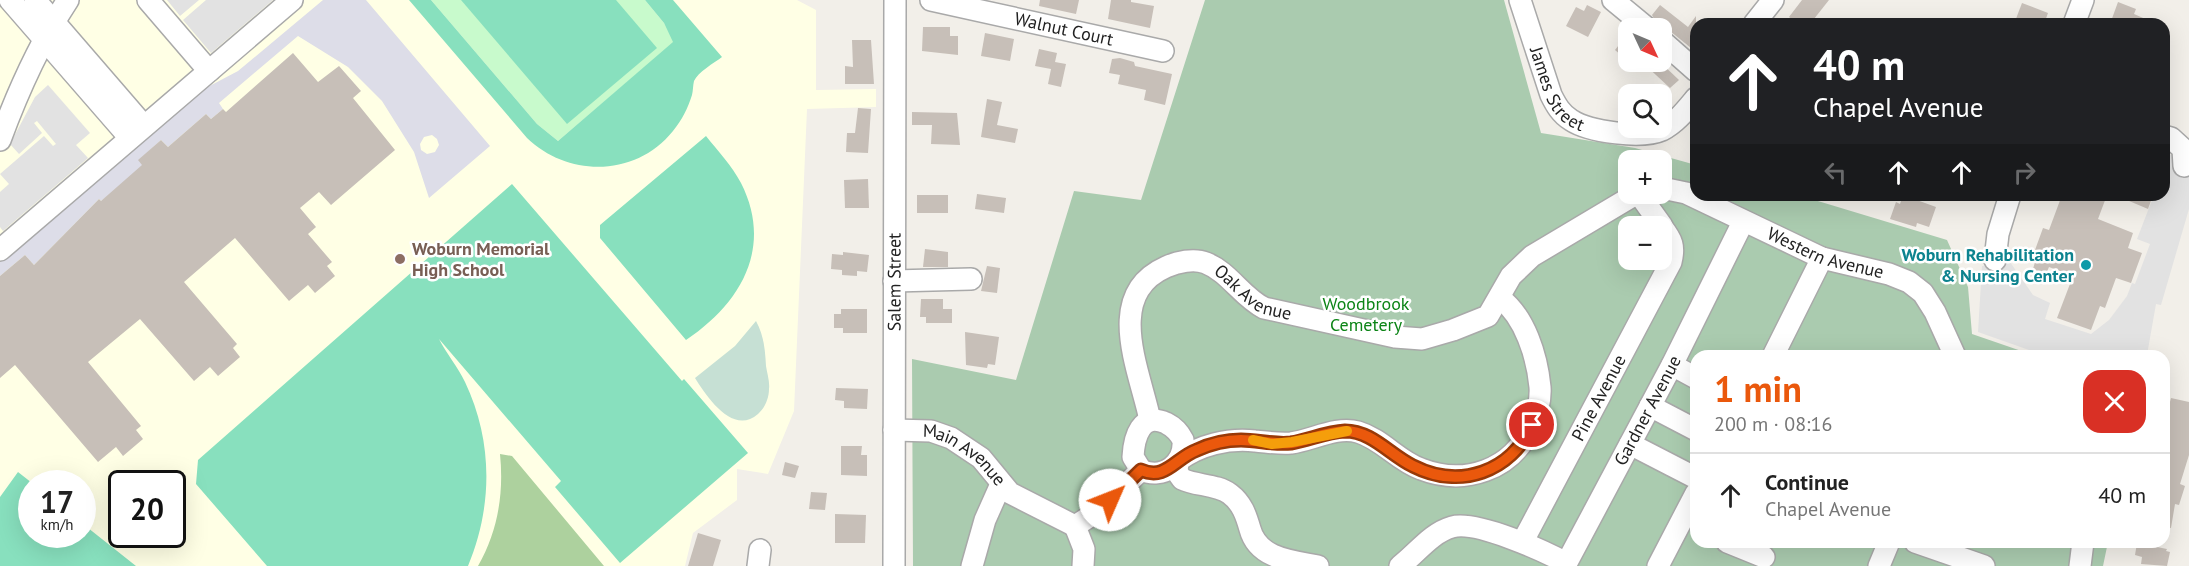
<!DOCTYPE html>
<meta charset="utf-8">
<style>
:root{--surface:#fff;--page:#f6f6f6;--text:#222;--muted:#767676;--line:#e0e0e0;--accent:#ea580c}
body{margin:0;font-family:"PT Sans",sans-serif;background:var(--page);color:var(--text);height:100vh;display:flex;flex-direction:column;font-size:22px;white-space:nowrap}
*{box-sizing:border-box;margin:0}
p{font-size:20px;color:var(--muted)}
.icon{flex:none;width:33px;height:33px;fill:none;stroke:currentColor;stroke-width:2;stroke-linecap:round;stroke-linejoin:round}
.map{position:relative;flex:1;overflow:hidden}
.drawer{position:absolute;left:1690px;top:350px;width:480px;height:198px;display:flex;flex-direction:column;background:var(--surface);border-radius:18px;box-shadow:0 6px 24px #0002}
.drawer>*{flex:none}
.top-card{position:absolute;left:1690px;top:18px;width:480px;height:183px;border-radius:18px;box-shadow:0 6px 24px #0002;background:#202124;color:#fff;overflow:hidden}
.needle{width:39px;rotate:134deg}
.buttons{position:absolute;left:1618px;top:18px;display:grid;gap:12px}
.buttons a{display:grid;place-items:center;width:54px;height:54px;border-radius:12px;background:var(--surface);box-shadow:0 6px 24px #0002;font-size:30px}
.speed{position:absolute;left:18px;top:470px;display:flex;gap:12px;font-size:30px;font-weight:700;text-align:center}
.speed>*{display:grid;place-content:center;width:78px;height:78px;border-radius:50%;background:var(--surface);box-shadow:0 6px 24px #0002;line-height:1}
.speed small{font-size:15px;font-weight:400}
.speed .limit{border:3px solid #111;border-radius:9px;background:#fff;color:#111}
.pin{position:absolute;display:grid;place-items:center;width:51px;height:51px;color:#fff;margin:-26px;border:3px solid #fff;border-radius:50%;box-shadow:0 2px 6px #0007}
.me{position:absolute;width:66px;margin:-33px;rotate:46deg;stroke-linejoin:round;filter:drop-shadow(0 0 4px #0008)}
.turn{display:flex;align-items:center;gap:21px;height:126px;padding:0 24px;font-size:27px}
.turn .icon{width:78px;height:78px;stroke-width:2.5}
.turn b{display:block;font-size:42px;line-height:51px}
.lanes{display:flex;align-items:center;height:57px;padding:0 24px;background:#0003;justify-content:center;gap:30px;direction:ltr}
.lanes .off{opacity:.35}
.round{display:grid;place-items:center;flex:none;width:63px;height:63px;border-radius:18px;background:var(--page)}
.headline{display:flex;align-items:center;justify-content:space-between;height:102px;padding:0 24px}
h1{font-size:36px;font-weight:700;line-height:45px;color:var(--accent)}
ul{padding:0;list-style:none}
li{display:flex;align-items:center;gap:18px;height:84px;padding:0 24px;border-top:2px solid var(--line)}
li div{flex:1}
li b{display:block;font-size:22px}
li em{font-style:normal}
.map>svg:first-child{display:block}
.education{fill:#ffffe5;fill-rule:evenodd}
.forest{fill:#add19e}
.wetland{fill:#c6e0d4}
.cemetery{fill:#aacbaf;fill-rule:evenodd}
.park{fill:#c8facc}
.pitch{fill:#88e0be}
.parking{fill:#e2e2e2}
.plaza{fill:#dddde8;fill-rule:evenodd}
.building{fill:#c7bfb8}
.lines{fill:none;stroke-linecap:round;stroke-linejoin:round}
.minor-casing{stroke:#a9a9a9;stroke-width:24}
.minor{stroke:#fff;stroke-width:21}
.route-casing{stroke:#983908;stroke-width:15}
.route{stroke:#ea580c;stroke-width:10}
.slow{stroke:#f59e0b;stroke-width:10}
.education-dot{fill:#8d6e63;stroke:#fff;stroke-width:2}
.culture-dot{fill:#0f9aa8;stroke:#fff;stroke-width:2}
.labels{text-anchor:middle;stroke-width:5;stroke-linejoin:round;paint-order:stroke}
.street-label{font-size:18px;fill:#222;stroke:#fff}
.education-label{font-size:18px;font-weight:bold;fill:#785e54;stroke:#fff;text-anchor:start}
.culture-label{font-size:18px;font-weight:bold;fill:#0d838f;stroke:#fff;text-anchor:end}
.park-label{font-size:18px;fill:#0c8416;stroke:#fff}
</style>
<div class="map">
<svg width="2189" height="566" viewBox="0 0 2189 566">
<rect width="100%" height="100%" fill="#f2efe9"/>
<path class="education" d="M 0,0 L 797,0 L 816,10 L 816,90 L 876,89 L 876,107 L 807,109 L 794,411 L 768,474 L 737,469 L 737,500 L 693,533 L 685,566 L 0,566 ZM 32,483 L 82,483 L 82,534 L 32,534 ZM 122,483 L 172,483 L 172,534 L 122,534 Z"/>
<path class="forest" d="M 500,454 L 512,456 L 604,566 L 478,566 C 498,531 504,493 500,454 Z"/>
<path class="wetland" d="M 756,321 C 764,336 765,349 766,366 C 767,373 770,382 769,389 C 769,398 765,408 758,414 C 733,436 707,397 695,378 L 735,346 Z"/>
<path class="cemetery" d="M 1205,0 L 1504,0 L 1541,133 L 1635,148 L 1696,165 L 1696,195 L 1798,195 L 1947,240 L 1968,287 L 1972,334 L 2033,355 L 1696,356 L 1696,542 L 2108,542 L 2103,566 L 913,566 L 912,359 L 1016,380 L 1074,191 L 1141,200 ZM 1629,160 L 1662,160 L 1662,194 L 1629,194 ZM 1629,226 L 1662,226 L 1662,260 L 1629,260 Z"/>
<path class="park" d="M 431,0 L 645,0 L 664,23 L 674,42 L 558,141 L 537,124 Z"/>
<g class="pitch">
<path d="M 409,0 L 431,0 L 537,124 L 558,141 L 673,42 L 664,23 L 645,0 L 673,0 L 722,57 C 714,63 698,72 694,81 C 693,85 693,91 692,95 C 688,108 682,120 673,131 C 636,177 569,178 527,138 Z"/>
<path d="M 461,0 L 616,0 L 657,48 L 567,124 Z"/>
<path d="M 706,136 C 718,151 732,166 741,183 C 774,248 740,304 686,340 L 600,238 L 600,225 Z"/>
<path d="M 512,184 L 682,381 L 684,379 L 748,453 L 620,563 L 555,487 L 561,481 L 439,339 C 446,353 458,367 465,382 C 493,441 493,506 468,566 L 267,566 L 196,484 L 198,460 Z"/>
<path d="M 18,472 L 32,483 L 32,534 L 82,534 L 83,524 L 136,566 L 0,566 L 0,497 Z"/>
</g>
<g class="parking">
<path d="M 167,0 L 199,0 L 180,16 Z"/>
<path d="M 206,0 L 273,0 L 211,53 L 183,20 Z"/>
<path d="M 48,85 L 90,133 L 76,145 L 88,158 L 3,231 L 0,227 L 0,192 L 9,184 L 0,174 L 44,136 L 53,146 L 56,144 L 37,121 L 34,123 L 42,133 L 19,154 L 10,144 L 35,97 Z"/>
<path d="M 2169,154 L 2189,161 L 2189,209 L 2161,305 L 2156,304 L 2147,355 L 2043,355 L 1978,332 L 1982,266 L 2010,262 L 2033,295 L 2050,303 L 2045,319 L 2091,334 L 2109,320 L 2127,296 L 2132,283 L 2135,284 L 2150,244 L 2137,239 L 2154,195 L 2164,195 L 2165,166 Z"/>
</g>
<path class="plaza" d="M 323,0 L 366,0 L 490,146 L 429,198 L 414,152 L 382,101 L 348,67 L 298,36 L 219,103 L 223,109 L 211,119 L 206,114 L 168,147 L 161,140 L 139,160 L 145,168 L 101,201 L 99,199 L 34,265 L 25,255 L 0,276 L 0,262 L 202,90 L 238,71 ZM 432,135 L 437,139 L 439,145 L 435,152 L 427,154 L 421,150 L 420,144 L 424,137 Z"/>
<g class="building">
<path d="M 1040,0 L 1079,0 L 1076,14 L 1039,6 Z"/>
<path d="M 1111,0 L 1131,0 L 1131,2 L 1154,6 L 1150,28 L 1108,19 Z"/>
<path d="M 1802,0 L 1829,0 L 1810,24 L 1798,24 L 1789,17 Z"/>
<path d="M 2118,2 L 2136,9 L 2134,14 L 2157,24 L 2110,24 Z"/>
<path d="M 2022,3 L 2048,13 L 2044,24 L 2014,24 Z"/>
<path d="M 1587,5 L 1601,12 L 1588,37 L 1566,26 L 1576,7 L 1584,11 Z"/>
<path d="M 1660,5 L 1688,27 L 1696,16 L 1696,52 L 1670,31 L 1659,28 L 1652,15 Z"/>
<path d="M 923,27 L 950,27 L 950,36 L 958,36 L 958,55 L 922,51 Z"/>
<path d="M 1629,32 L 1629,62 L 1615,50 Z"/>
<path d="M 985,33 L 1014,39 L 1010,61 L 981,56 Z"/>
<path d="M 852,40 L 871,40 L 874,84 L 845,84 L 845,66 L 853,67 Z"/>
<path d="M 1039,49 L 1057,53 L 1055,62 L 1066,64 L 1061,87 L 1048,84 L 1051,69 L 1035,66 Z"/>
<path d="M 293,53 L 318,82 L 339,66 L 361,91 L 353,98 L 395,150 L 331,205 L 319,192 L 300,208 L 316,227 L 308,234 L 332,262 L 327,266 L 335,276 L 315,293 L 308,285 L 289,301 L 235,238 L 184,282 L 237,344 L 233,348 L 240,357 L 218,376 L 210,367 L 194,381 L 140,319 L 88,362 L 141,426 L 136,430 L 143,439 L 123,456 L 116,447 L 98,462 L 15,365 L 0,378 L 0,276 L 25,255 L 34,265 L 99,199 L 101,201 L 142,165 L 138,160 L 161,140 L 168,147 L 206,114 L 211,119 L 223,109 L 226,112 Z"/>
<path d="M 1120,58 L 1134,62 L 1135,66 L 1172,74 L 1165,105 L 1144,100 L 1146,90 L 1118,84 L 1120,75 L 1109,73 L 1112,59 Z"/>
<path d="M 1642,62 L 1660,62 L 1679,80 L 1670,88 Z"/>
<path d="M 987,99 L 1002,102 L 997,125 L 1018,129 L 1015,143 L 981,137 Z"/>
<path d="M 858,108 L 871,109 L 868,153 L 846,152 L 847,133 L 855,133 Z"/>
<path d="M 912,112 L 957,113 L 960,145 L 931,144 L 932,125 L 912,125 Z"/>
<path d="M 868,179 L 869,208 L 845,208 L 844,180 Z"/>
<path d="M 977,194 L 1006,198 L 1004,213 L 975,209 Z"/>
<rect x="917" y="195" width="31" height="18"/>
<path d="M 1903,195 L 1936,207 L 1929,227 L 1917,223 L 1916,227 L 1890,219 L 1896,202 L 1900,204 Z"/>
<path d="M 2062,195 L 2107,195 L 2098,219 L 2133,233 L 2128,248 L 2142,253 L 2131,283 L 2116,278 L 2105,308 L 2100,306 L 2091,330 L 2057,318 L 2073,276 L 2049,267 L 2046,274 L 2033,269 L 2035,262 L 2031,261 L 2043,228 L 2049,230 Z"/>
<path d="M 2115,195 L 2153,195 L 2148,209 Z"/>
<path d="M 925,249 L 948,252 L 948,267 L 923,267 Z"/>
<path d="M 843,252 L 869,255 L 867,272 L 857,271 L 857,276 L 842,275 L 842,270 L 831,269 L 832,254 L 843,255 Z"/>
<path d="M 987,266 L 1000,268 L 997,293 L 981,291 Z"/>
<path d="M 921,299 L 943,299 L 943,309 L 952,309 L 952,323 L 926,323 L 926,317 L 920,317 Z"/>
<path d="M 841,309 L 867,309 L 867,333 L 843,333 L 843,328 L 834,328 L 834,314 L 841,314 Z"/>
<path d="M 965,332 L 999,337 L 995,365 L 988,364 L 987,368 L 966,365 Z"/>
<path d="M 836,388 L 868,389 L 867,409 L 844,408 L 844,401 L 835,400 Z"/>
<path d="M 2171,398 L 2189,402 L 2189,455 L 2180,484 L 2185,486 L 2179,505 L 2175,504 L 2171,528 L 2164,527 L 2164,425 Z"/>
<path d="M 841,446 L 862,446 L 861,455 L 867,455 L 867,476 L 841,475 Z"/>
<path d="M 785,462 L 799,466 L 795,478 L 782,475 Z"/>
<path d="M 811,492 L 827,493 L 825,510 L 809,509 Z"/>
<path d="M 835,514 L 866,515 L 865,543 L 835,543 Z"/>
<path d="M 698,533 L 721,540 L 713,566 L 688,566 Z"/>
<path d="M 2137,543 L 2167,549 L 2166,551 L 2170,552 L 2167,566 L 2141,564 L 2142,557 L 2135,555 Z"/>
</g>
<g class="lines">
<g class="minor-casing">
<g id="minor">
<path d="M 10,0 L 130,138"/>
<path d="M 35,0 L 144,126"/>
<path d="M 148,0 L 209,71"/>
<path id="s1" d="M 931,0 L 1163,51"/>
<path id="s2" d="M 1520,0 L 1551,95 C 1556,105 1561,114 1571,120 C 1589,132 1642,139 1662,130 C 1676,123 1686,110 1696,98"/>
<path d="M 1613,0 L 1647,28"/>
<path d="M 1754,24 L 1773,0"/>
<path d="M 2074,24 L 2083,0"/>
<path d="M 1662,41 L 1696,71"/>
<path d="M 2164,136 L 2171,138 L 2183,149 L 2184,166"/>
<path d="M 0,140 C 18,91 39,44 68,0"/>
<path id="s3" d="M 1662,188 L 1686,193 L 1822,258 L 1889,274 L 1909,282 L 1923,293 L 1935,312 L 1955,356"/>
<path d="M 1639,194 L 1662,226"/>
<path d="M 0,250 L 292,0"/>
<path d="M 1995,260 L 1998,234 L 2010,195"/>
<path d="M 894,281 L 971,279"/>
<path d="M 1773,356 L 1822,258"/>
<path d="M 1672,365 L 1696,378"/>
<path d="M 1650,406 L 1696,430"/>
<path id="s4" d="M 1150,420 C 1140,371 1103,295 1166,267 C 1177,262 1194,258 1206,263 C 1229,272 1242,297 1264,308 L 1395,337 L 1422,339 L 1453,330 L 1488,316 L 1511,276 L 1532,256 L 1636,194"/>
<path id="s5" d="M 894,430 L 931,431 L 951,438 L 981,458 L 1010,493 L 1075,526 L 1100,510 L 1141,470 C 1163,480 1185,464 1183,440 C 1179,432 1174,427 1166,423 C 1141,412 1134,437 1133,457 L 1141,470"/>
<path d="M 1630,444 L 1696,478"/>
<path d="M 1178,461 C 1199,445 1228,438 1255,441 C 1268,442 1278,444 1291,443 C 1313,440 1336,426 1358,432 C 1382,439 1398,461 1421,469 C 1465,486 1512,470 1531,427 C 1537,414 1541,400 1540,387 C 1537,356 1525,317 1500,298"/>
<path d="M 1178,461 L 1177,472 L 1182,479 C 1196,486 1217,484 1230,494 C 1242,503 1246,515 1250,529 C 1258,559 1292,561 1318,566"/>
<path d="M 1075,526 L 1084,549 L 1083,566"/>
<path id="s6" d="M 1523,541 L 1671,262 C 1675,246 1672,240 1662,227"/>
<path d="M 1727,542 L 1764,557"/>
<path d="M 1915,542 L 1984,566"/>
<path d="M 758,566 L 760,550"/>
<path id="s7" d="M 894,566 L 895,0"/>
<path d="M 972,566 L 985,520 L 1001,484"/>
<path d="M 1400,566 C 1417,553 1431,533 1452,527 C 1476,520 1544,551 1566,563"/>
<path id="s8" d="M 1565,566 L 1672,365 L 1743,222"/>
<path d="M 1658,566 L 1696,493"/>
<path d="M 1879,566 L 1889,542"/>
<path d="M 2080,566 L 2083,542"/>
</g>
</g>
<use href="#minor" class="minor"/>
</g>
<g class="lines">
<g class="route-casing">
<path id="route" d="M 1110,500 L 1141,470 C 1166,481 1175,458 1197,450 C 1210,444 1226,440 1241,440 C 1258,440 1274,445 1291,443 C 1309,440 1326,432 1345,431 C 1372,431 1390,455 1413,466 C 1460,490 1511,472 1532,425"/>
</g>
<use href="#route" class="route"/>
<path class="slow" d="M 1253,440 L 1272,444 L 1292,442 L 1347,431"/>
</g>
<circle class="education-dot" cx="400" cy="259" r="6"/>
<circle class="culture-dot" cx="2086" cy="265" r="6"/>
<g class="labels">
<g class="street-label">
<text dy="6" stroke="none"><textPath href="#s1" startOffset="136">Walnut Court</textPath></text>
<text dy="6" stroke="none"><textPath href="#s2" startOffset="98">James Street</textPath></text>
<text dy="6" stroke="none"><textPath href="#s3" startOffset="177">Western Avenue</textPath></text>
<text dy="6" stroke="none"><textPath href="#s7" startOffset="284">Salem Street</textPath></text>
<text dy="6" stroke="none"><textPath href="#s4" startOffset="268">Oak Avenue</textPath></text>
<text dy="6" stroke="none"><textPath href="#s6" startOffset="162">Pine Avenue</textPath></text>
<text dy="6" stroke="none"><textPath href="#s8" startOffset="176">Gardner Avenue</textPath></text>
<text dy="6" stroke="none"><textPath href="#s5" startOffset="78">Main Avenue</textPath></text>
</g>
<g class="education-label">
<text x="412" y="255">Woburn Memorial<tspan x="412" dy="21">High School</tspan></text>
</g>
<g class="culture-label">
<text x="2074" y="261">Woburn Rehabilitation<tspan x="2074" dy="21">&amp; Nursing Center</tspan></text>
</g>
<g class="park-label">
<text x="1366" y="310">Woodbrook<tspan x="1366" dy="21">Cemetery</tspan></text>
</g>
</g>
</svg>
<div class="buttons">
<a><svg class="needle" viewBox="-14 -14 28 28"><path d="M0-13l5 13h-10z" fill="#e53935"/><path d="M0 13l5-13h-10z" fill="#767676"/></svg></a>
<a><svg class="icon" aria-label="search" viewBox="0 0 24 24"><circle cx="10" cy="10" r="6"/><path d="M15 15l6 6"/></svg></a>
<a>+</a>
<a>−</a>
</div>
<div class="speed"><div>17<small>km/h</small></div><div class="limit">20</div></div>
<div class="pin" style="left:1532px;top:425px;background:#d93025"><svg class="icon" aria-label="arrive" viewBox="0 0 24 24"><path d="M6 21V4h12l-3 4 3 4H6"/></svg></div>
<svg class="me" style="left:1110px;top:500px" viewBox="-20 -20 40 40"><circle r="19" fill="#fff"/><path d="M0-13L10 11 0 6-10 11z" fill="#ea580c"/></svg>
<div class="top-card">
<div class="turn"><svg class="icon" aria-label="ahead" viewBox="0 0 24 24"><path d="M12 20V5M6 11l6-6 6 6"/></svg><div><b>40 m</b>Chapel Avenue</div></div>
<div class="lanes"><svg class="icon off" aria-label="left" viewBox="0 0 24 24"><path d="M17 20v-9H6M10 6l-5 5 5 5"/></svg><svg class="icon" aria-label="ahead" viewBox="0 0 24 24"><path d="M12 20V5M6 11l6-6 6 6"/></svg><svg class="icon" aria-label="ahead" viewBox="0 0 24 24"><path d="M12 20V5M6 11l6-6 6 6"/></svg><svg class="icon off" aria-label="right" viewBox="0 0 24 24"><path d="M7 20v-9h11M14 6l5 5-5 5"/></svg></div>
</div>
<section class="drawer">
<div class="headline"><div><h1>1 min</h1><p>200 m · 08:16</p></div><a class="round" style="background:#d93025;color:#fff"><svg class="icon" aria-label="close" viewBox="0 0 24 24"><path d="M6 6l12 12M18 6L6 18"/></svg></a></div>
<ul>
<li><svg class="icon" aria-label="ahead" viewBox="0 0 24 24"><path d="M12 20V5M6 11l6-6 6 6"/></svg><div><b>Continue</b><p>Chapel Avenue</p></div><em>40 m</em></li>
</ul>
</section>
</div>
